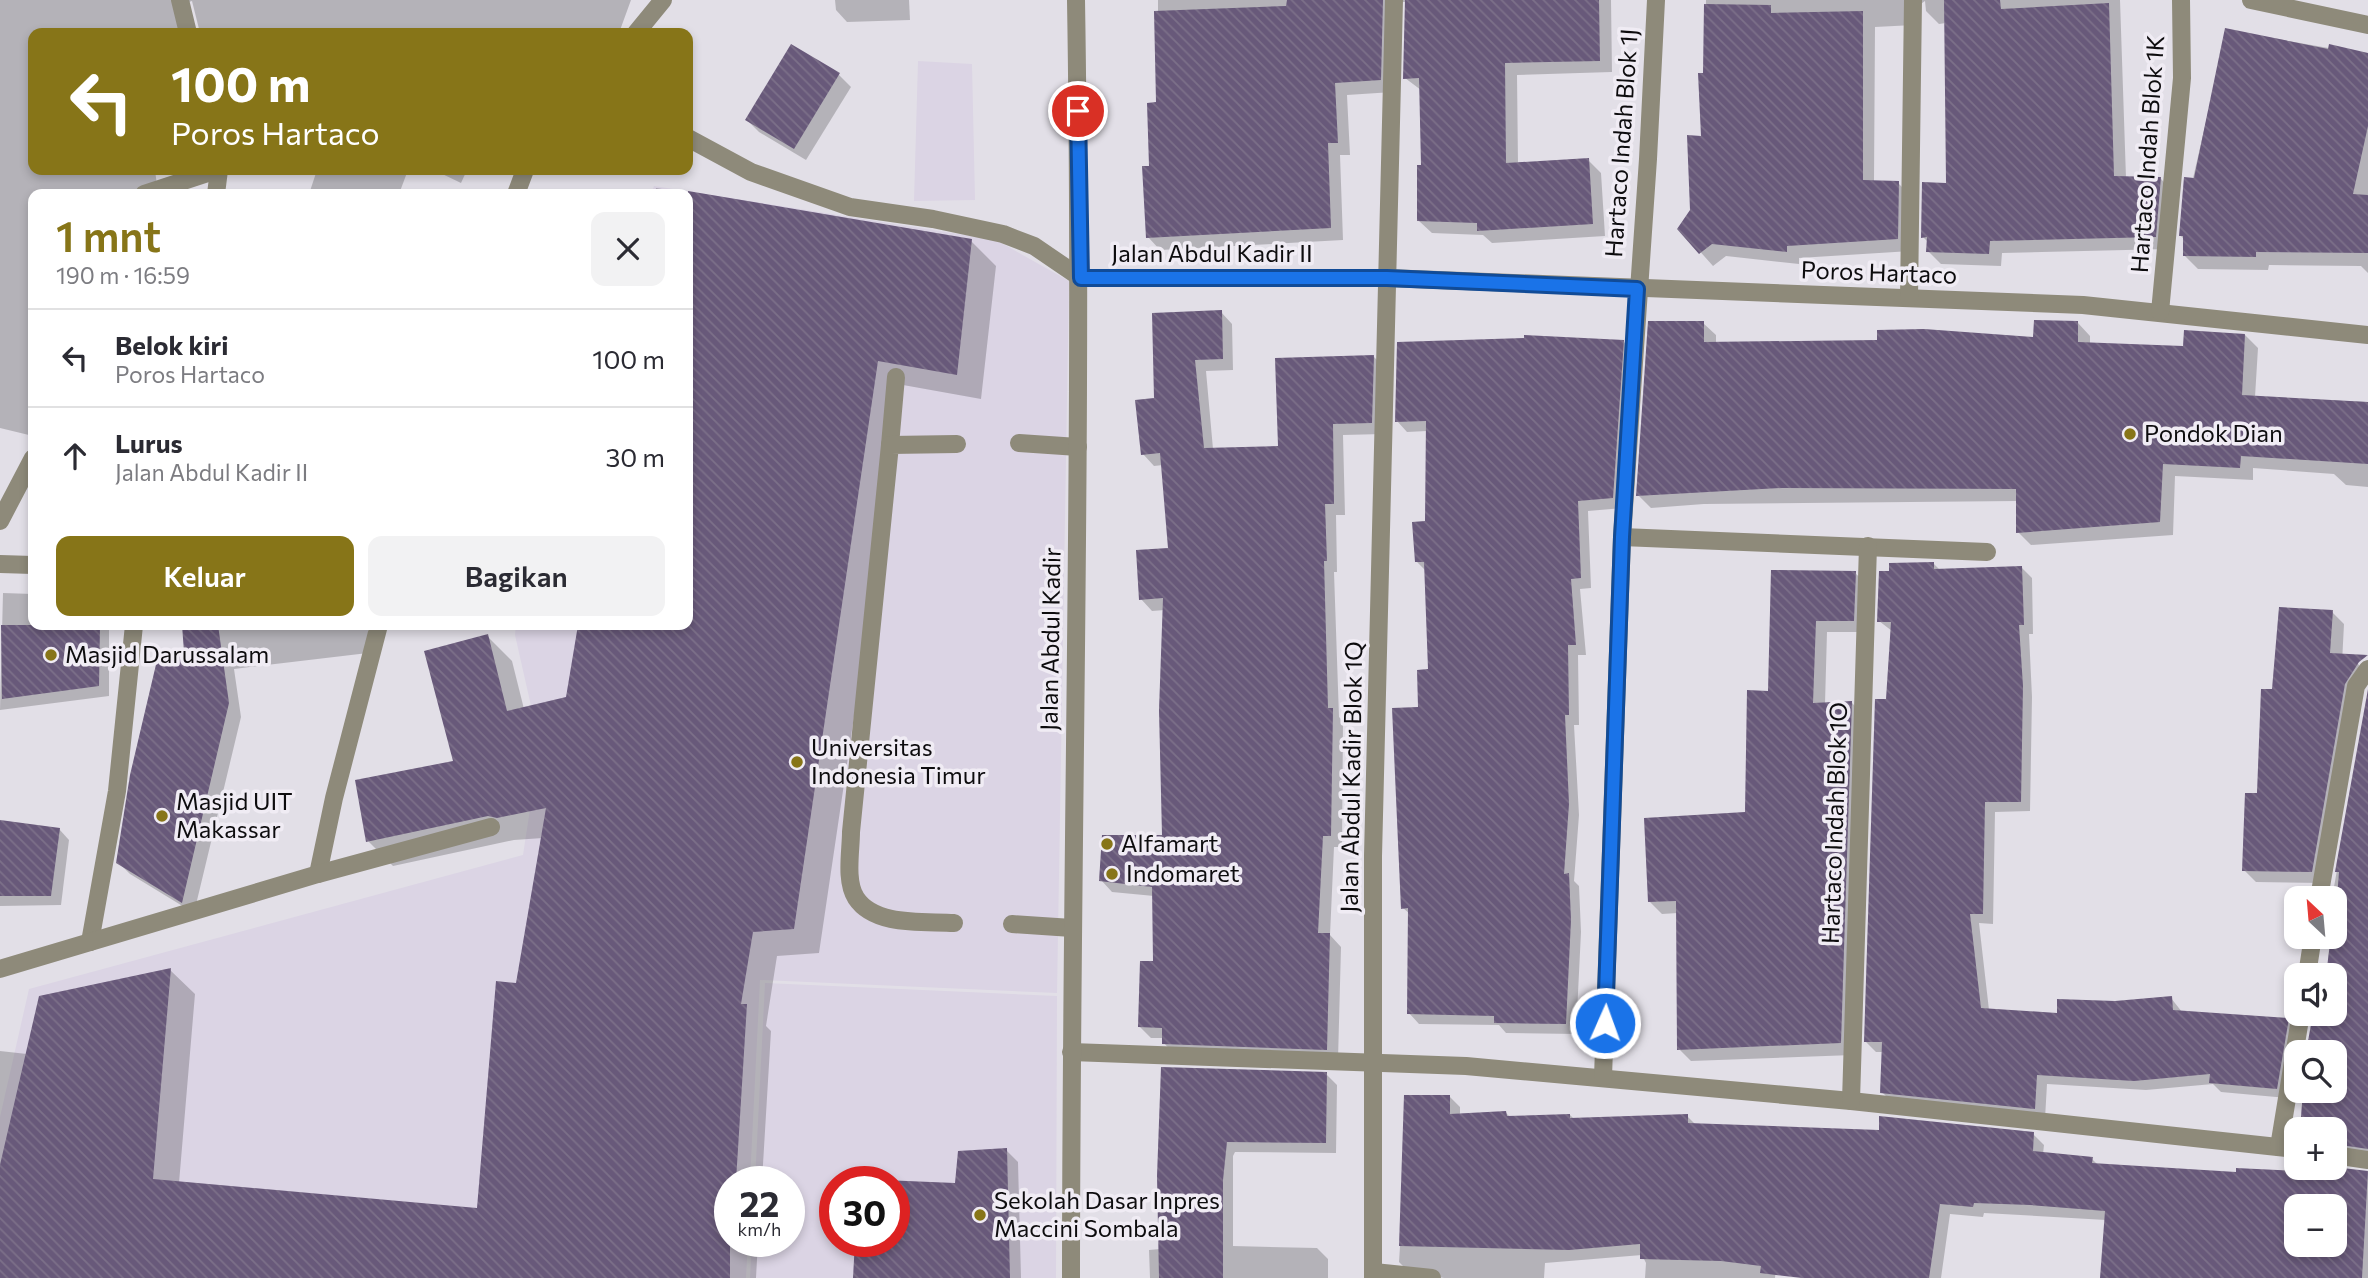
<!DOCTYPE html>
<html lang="id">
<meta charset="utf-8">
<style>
:root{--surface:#fff;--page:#f2f2f3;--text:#2b2b33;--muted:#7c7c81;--line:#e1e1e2;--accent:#877518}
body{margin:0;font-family:Commissioner,sans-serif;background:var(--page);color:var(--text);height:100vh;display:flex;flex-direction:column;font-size:26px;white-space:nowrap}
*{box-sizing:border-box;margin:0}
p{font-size:23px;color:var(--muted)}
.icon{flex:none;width:38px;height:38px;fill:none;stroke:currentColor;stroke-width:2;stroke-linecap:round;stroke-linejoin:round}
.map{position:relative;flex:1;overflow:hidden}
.panel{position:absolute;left:28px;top:189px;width:665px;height:441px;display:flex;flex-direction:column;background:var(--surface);border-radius:14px;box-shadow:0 4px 10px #0003}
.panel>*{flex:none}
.top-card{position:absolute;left:28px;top:28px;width:665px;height:147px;border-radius:14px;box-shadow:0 4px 10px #0003;background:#877518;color:#fff;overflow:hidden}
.needle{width:46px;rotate:334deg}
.fabs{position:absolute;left:2284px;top:886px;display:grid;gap:14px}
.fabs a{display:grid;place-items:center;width:63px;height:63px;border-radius:14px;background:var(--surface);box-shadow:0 4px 10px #0003;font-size:35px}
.speed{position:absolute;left:714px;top:1166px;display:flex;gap:14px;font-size:35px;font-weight:700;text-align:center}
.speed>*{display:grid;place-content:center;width:91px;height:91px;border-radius:50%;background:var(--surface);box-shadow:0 4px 10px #0003;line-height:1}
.speed small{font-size:18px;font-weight:400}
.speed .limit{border:10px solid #d22;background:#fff;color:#111}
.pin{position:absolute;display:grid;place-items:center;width:60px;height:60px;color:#fff;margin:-30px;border:4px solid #fff;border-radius:50%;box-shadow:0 2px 7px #0007}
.me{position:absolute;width:77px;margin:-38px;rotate:2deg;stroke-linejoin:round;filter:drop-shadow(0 0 5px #0008)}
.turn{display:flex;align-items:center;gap:24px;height:147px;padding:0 28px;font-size:32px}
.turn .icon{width:91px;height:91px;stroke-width:2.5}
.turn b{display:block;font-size:49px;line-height:60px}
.round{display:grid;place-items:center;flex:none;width:74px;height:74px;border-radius:14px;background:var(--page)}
.headline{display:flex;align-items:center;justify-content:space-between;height:119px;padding:0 28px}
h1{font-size:42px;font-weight:600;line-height:52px;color:var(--accent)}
.button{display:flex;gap:14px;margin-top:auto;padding:14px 28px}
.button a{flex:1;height:80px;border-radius:14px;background:var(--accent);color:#fff;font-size:28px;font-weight:600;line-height:80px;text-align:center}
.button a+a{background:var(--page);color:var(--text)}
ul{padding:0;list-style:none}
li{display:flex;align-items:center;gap:21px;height:98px;padding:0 28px;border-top:2px solid var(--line)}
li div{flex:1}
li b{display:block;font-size:26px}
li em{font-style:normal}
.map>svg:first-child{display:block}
.built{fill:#dbd4e4;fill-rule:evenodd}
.shadow{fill:#0003;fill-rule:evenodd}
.building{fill:url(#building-back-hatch);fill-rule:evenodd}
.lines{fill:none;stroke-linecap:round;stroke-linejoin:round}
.lane{stroke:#8e8a7a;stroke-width:18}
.street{stroke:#8e8a7a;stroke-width:18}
.route-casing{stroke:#114b97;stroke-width:18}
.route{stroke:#1a73e8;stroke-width:12}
.poi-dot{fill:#877518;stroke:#f0ecf4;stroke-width:2.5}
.labels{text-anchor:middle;stroke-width:7;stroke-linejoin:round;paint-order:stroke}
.street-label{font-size:24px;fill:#0d0c0e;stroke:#f0ecf4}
.poi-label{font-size:24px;fill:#0d0c0e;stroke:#f0ecf4;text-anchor:start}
</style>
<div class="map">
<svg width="2368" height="1278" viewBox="0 0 2368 1278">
<defs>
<pattern id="building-back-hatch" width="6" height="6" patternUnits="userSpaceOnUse" patternTransform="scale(1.75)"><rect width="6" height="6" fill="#68597a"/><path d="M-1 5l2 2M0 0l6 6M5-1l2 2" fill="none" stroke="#7c7089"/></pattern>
</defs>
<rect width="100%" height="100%" fill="#e2dfe7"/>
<g class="built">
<path d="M 918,61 L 972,64 L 975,200 L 914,201 Z"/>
<path d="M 654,186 L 996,240 L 1069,281 L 1057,993 L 760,980 L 750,1181 L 730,1181 L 730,1241 L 748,1241 L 746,1278 L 0,1278 L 0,1117 L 29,989 L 523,855 L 532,796 L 536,728 L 515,635 L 516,625 L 688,625 L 688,194 L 651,194 Z"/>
<path d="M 765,983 L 1057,996 L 1056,1278 L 750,1278 L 752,1241 L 789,1241 L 789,1181 L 755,1181 ZM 835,1181 L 894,1181 L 894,1241 L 835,1241 Z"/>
</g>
<g class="shadow">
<path d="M 0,0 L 631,0 L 619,33 L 366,33 L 367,30 L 337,33 L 200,33 L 192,1 L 183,4 L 184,33 L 33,33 L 33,170 L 155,170 L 158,193 L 33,194 L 33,436 L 0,428 Z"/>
<path d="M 835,0 L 909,0 L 910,20 L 847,22 L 836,10 Z"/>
<path d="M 1158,0 L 1611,0 L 1612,72 L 1517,75 L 1518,164 L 1588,160 L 1601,173 L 1605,236 L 1492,243 L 1483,235 L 1432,233 L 1419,221 L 1423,167 L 1421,90 L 1405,78 L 1407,2 L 1401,2 L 1393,92 L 1347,95 L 1350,155 L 1340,155 L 1343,240 L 1160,250 L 1148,237 L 1158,104 Z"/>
<path d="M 1706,0 L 2120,0 L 2126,178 L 2161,179 L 2173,192 L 2168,249 L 2002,253 L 2001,266 L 1941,264 L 1928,251 L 1928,242 L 1923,237 L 1948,185 L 1946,23 L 1939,24 L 1926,11 L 1925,1 L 1915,8 L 1914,25 L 1875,27 L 1874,182 L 1898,183 L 1911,196 L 1911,251 L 1799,258 L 1799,264 L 1726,256 L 1713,266 L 1679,228 L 1692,211 L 1703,138 Z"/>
<path d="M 2227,30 L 2368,55 L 2368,273 L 2361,266 L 2269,265 L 2268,270 L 2198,269 L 2184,255 L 2185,240 L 2180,235 Z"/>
<path d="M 839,75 L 851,87 L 806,160 L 759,132 L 747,120 Z"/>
<path d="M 317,170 L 408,170 L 399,194 L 309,194 Z"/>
<path d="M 434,170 L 467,170 L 461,183 Z"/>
<path d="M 656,188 L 971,241 L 996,266 L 981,399 L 903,385 L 819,953 L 777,956 L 766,1026 L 771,1031 L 762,1181 L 730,1181 L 730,1241 L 758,1241 L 756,1278 L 0,1278 L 0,1051 L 27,1054 L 170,970 L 195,994 L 179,1183 L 478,1210 L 543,838 L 514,840 L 393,866 L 368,841 L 455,763 L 487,636 L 512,661 L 524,709 L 567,699 L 580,625 L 688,625 L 688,194 L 655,194 Z"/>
<path d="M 1221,312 L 1232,324 L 1233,370 L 1206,371 L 1213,449 L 1280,448 L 1373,356 L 1385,368 L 1383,434 L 1343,435 L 1345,515 L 1336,515 L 1337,572 L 1334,572 L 1339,717 L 1343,721 L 1342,847 L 1334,847 L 1330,935 L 1341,947 L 1338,1060 L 1175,1055 L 1164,1043 L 1164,1038 L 1151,1038 L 1140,1027 L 1155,963 L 1154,896 L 1112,892 L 1101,880 L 1164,837 L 1165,610 L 1152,611 L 1141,599 L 1170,550 L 1163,465 L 1154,466 L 1143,454 L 1156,400 Z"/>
<path d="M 1703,323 L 1716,335 L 1716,343 L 2035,339 L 2078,323 L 2090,336 L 2090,344 L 2185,348 L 2245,335 L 2258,348 L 2255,397 L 2368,402 L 2368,487 L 2346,485 L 2334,474 L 2253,468 L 2253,480 L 2175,476 L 2173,535 L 2031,545 L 2018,532 L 2018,501 L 1704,504 L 1651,508 L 1638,495 Z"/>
<path d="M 1623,341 L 1634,352 L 1623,508 L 1588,511 L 1591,588 L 1580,589 L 1586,655 L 1578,655 L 1579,725 L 1574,725 L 1579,815 L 1574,881 L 1579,886 L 1581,932 L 1576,1034 L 1506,1033 L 1499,1025 L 1419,1024 L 1409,1013 L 1410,914 L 1403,908 L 1420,709 L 1430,671 L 1426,571 L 1417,562 L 1426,522 L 1427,431 L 1407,432 L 1397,421 Z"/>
<path d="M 1934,564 L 1940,570 L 2022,568 L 2032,578 L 2033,634 L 2029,634 L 2032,697 L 2030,811 L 1995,812 L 1993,924 L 1979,923 L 1989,1010 L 2058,1015 L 2115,1003 L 2171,998 L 2182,1012 L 2288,1019 L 2298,1029 L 2287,1098 L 2221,1092 L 2213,1084 L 2146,1090 L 2047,1084 L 2045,1119 L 1892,1102 L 1882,1092 L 1884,1052 L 1876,1052 L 1866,1042 L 1892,631 L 1879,621 Z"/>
<path d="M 1772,571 L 1855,573 L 1867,584 L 1865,632 L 1827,632 L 1825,704 L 1851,702 L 1863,714 L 1853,1055 L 1691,1061 L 1679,1049 L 1678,913 L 1662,914 L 1650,902 L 1747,814 L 1769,693 Z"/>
<path d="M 3,593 L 33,594 L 33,625 L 109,625 L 109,696 L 0,710 Z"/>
<path d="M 2332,612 L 2344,624 L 2342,663 L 2358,664 L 2368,675 L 2356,697 L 2324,883 L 2256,882 L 2244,870 L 2274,691 Z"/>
<path d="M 184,625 L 368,625 L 368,653 L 234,669 L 241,717 L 194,913 L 130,874 L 118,862 L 186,654 Z"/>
<path d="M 2368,694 L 2368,1157 L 2334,1161 L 2334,1129 L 2302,1090 L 2334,1090 L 2334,1052 L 2322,1022 L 2334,1013 L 2334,975 L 2327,975 L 2330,936 L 2334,936 L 2334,887 Z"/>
<path d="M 0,822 L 59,829 L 69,840 L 61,905 L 0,906 Z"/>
<path d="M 1163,1068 L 1326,1074 L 1337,1085 L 1336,1153 L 1235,1152 L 1233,1156 L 1233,1246 L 1317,1248 L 1328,1259 L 1328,1278 L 1150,1278 L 1149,1250 L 1160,1249 Z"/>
<path d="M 1449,1096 L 1460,1107 L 1460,1115 L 1506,1113 L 1511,1118 L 1570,1115 L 1574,1119 L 1687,1116 L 1697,1126 L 2033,1134 L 2044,1145 L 2043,1154 L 2092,1159 L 2098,1165 L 2238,1174 L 2300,1173 L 2334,1167 L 2368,1173 L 2368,1278 L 2102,1278 L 2106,1220 L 1984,1213 L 1983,1217 L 1950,1214 L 1941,1278 L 1828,1278 L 1784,1182 L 1775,1278 L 1645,1278 L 1646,1263 L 1642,1255 L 1545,1263 L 1544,1278 L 1444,1278 L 1410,1273 L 1399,1262 L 1406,1152 ZM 2296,1206 L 2334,1206 L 2334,1244 L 2296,1244 Z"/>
<path d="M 1006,1150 L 1018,1162 L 1021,1278 L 854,1278 L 857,1241 L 894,1241 L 957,1185 Z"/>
</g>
<g class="building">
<path d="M 1287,0 L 1383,0 L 1381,80 L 1335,83 L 1338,143 L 1328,143 L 1331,228 L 1146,238 L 1142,166 L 1149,166 L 1147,103 L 1156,102 L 1154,11 L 1286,6 Z"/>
<path d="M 1405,0 L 1599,0 L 1600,61 L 1505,63 L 1506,163 L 1589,158 L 1593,224 L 1477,231 L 1477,223 L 1417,221 L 1417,165 L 1421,165 L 1419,78 L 1403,79 Z"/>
<path d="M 1944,0 L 2000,0 L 2001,9 L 2109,3 L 2114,176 L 2161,177 L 2156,237 L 1990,241 L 1989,254 L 1926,252 L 1927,237 L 1921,238 L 1922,182 L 1946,183 Z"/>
<path d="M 1704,4 L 1771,5 L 1771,13 L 1863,11 L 1863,180 L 1899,181 L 1898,239 L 1787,246 L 1787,252 L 1712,244 L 1699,254 L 1677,229 L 1690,210 L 1687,135 L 1701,136 L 1698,73 L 1703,73 Z"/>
<path d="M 2225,28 L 2328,49 L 2329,44 L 2368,53 L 2368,126 L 2353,194 L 2368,195 L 2368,253 L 2256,252 L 2256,257 L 2183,256 L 2183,236 L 2179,236 L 2184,177 L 2194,178 Z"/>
<path d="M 791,44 L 840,73 L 794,149 L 745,120 Z"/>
<path d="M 688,191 L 972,239 L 957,375 L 878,361 L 794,929 L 753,932 L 741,1004 L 747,1004 L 736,1181 L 730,1181 L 730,1278 L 0,1278 L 0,1165 L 39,996 L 171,968 L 153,1179 L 477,1208 L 496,981 L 516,983 L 546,808 L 497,818 L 488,816 L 366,842 L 355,780 L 453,761 L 424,651 L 488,634 L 507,711 L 566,697 L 578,625 L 688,625 Z"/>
<path d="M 1222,310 L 1223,359 L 1195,360 L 1204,448 L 1278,446 L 1275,358 L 1374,355 L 1372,423 L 1333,424 L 1334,504 L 1325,504 L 1327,561 L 1324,561 L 1328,708 L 1333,708 L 1331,836 L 1323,836 L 1318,933 L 1330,933 L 1327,1050 L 1162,1044 L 1162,1028 L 1138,1027 L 1140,961 L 1153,961 L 1152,887 L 1099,881 L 1102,835 L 1162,835 L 1159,710 L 1163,598 L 1139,600 L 1136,550 L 1168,548 L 1160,453 L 1141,455 L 1135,400 L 1154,398 L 1152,313 Z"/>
<path d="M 2034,320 L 2078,321 L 2078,342 L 2183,346 L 2184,330 L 2245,334 L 2242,395 L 2368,402 L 2368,464 L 2241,456 L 2240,468 L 2163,464 L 2160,522 L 2016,533 L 2016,489 L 1782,488 L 1636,496 L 1648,321 L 1704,321 L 1704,342 L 1877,340 L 1877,330 L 1924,329 L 2033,337 Z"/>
<path d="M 1524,335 L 1624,340 L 1613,498 L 1578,501 L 1581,578 L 1571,579 L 1576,645 L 1568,645 L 1569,715 L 1565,715 L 1569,804 L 1564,874 L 1569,873 L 1571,920 L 1566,1024 L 1494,1023 L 1494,1016 L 1407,1014 L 1408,908 L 1401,909 L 1392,708 L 1418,707 L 1417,670 L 1428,669 L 1424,562 L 1415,562 L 1412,522 L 1425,521 L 1426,421 L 1395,422 L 1397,342 L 1524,338 Z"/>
<path d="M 1934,562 L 1934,569 L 2022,566 L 2024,625 L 2019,625 L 2023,686 L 2021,802 L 1985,802 L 1983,914 L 1970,914 L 1981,1008 L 2057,1013 L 2057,999 L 2115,1001 L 2172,996 L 2173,1010 L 2289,1018 L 2277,1089 L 2209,1083 L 2210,1074 L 2134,1081 L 2037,1075 L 2035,1109 L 1880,1093 L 1882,1042 L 1864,1042 L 1875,699 L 1886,699 L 1891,622 L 1877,622 L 1879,571 L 1889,571 L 1889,563 Z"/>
<path d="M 1771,570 L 1856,571 L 1854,621 L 1816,621 L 1813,703 L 1852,701 L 1841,1043 L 1677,1050 L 1676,901 L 1648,902 L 1644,818 L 1745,812 L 1747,690 L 1768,691 Z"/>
<path d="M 2279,607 L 2333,610 L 2330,653 L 2368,655 L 2359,662 L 2345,684 L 2312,872 L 2242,871 L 2245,793 L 2257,793 L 2261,689 L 2272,689 Z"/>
<path d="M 1,625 L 100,625 L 99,686 L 2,699 Z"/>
<path d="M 182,625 L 218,625 L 229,703 L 182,903 L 116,863 L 130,775 L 158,656 L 184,652 Z"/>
<path d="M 2368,689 L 2368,1149 L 2334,1144 L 2334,1129 L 2300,1129 L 2303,1091 L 2300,1091 L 2334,1090 L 2334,1052 L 2306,1052 L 2312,1019 L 2321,1020 L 2322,1013 L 2334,1013 L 2334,975 L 2326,975 L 2331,936 L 2334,936 L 2339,872 L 2335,872 Z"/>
<path d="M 0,820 L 60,828 L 51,896 L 0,896 Z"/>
<path d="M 1161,1067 L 1327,1072 L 1326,1143 L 1227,1142 L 1223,1180 L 1223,1278 L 1159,1278 L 1157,1176 Z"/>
<path d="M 1404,1095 L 1450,1095 L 1450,1114 L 1506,1111 L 1507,1116 L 1570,1114 L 1570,1118 L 1688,1114 L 1688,1123 L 1879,1130 L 1879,1116 L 2034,1132 L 2033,1151 L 2093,1157 L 2092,1163 L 2236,1172 L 2236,1168 L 2298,1171 L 2298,1167 L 2334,1167 L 2368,1171 L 2362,1278 L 2100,1278 L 2105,1211 L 2030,1205 L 1974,1203 L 1973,1207 L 1940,1204 L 1929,1278 L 1802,1278 L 1760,1273 L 1761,1266 L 1721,1261 L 1640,1259 L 1640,1244 L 1569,1250 L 1399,1246 ZM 2296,1206 L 2334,1206 L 2334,1244 L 2296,1244 Z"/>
<path d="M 1007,1148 L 1010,1278 L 853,1278 L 855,1241 L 894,1241 L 894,1181 L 859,1181 L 859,1179 L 955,1183 L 958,1151 Z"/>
</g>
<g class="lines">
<g class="lane">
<path d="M 1019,443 L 1078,447"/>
<path d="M 890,445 L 896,377"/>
<path d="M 954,923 C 925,921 875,927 856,898 C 845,881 851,851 851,832 L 890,445 L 957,444"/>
<path d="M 1012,924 L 1072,928"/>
</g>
<g class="street">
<path d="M 180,0 L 188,33"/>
<path d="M 2251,0 L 2368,25"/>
<path d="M 636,33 L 663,0"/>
<path d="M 688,138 L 751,172 L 850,207 L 933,219 L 1003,234 L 1034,246 L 1081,278 L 1387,278 L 2083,305 L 2368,335"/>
<path d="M 144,194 L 217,170"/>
<path d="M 216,194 L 219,170"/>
<path d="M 516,194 L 525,170"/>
<path d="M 1909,298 L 1913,0"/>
<path d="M 2160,312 L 2182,78 L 2181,0"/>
<path d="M 0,521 L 33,458"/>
<path d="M 1622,537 L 1987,552"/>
<path d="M 0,564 L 33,565"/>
<path d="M 318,874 L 334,798 L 379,625"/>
<path d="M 2319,898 L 2356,686 L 2368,669"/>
<path d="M 90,942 L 117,791 L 134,625"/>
<path d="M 0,969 L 318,874 L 491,827"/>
<path d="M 2307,975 L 2313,936"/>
<path d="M 1071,1052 L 1466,1066 L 1851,1101 L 2296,1149"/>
<path d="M 1603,1077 L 1622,537 L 1648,159 L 1656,0"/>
<path d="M 1851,1101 L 1868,546"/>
<path d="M 2279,1147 L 2301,1013"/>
<path d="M 2334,1155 L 2368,1160"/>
<path d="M 1374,1272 L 1432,1278"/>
<path d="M 1071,1278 C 1071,852 1083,426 1076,0"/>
<path d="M 1373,1278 L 1373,856 L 1394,0"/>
</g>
</g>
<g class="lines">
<g class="route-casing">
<path id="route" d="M 1078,111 L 1081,278 L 1387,278 L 1637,289 L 1622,537 L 1605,1023"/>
</g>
<use href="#route" class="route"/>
</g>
<g class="poi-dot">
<circle cx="2130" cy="434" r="7"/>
<circle cx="51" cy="655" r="7"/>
<circle cx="797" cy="762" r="7"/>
<circle cx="162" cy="816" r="7"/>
<circle cx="1107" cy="844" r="7"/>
<circle cx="1112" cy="874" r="7"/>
<circle cx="980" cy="1215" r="7"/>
</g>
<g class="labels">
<g class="street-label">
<text transform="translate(1622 143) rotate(-86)" y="8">Hartaco Indah Blok 1J</text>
<text transform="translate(2148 154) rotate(-86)" y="8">Hartaco Indah Blok 1K</text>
<text x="1212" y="262">Jalan Abdul Kadir II</text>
<text transform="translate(1879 273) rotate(2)" y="8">Poros Hartaco</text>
<text transform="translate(1051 639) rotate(-89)" y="8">Jalan Abdul Kadir</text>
<text transform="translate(1352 777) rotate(-89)" y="8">Jalan Abdul Kadir Blok 1Q</text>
<text transform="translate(1835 823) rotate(-88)" y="8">Hartaco Indah Blok 1O</text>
</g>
<g class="poi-label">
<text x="2144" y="442">Pondok Dian</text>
<text x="65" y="663">Masjid Darussalam</text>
<text x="811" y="756">Universitas<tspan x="811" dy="28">Indonesia Timur</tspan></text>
<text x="176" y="810">Masjid UIT<tspan x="176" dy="28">Makassar</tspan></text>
<text x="1121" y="852">Alfamart</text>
<text x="1126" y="882">Indomaret</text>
<text x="994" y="1209">Sekolah Dasar Inpres<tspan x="994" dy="28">Maccini Sombala</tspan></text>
</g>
</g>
</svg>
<div class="fabs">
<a><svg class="needle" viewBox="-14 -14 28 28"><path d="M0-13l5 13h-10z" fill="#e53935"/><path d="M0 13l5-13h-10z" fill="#7c7c81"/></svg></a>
<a><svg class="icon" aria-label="sound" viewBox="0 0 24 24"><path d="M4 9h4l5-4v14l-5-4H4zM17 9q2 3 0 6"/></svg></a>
<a><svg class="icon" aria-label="search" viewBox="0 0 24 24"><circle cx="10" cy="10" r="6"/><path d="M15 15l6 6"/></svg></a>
<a>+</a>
<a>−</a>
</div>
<div class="speed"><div>22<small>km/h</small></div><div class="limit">30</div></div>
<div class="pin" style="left:1078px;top:111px;background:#d93025"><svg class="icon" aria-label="arrive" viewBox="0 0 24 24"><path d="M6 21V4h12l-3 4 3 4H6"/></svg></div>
<svg class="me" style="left:1605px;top:1023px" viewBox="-20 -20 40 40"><circle r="17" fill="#1a73e8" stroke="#fff" stroke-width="3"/><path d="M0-11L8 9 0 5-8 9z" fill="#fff"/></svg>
<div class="top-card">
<div class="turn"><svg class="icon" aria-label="left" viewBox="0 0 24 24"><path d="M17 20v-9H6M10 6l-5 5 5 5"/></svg><div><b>100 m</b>Poros Hartaco</div></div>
</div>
<section class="panel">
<div class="headline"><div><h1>1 mnt</h1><p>190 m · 16:59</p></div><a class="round"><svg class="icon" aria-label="close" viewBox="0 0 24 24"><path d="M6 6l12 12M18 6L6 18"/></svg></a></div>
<ul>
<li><svg class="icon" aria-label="left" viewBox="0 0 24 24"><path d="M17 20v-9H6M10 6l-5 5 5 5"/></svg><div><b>Belok kiri</b><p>Poros Hartaco</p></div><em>100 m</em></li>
<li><svg class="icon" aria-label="ahead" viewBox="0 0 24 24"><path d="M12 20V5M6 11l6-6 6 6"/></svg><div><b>Lurus</b><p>Jalan Abdul Kadir II</p></div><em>30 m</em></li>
</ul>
<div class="button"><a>Keluar</a><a>Bagikan</a></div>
</section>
</div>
